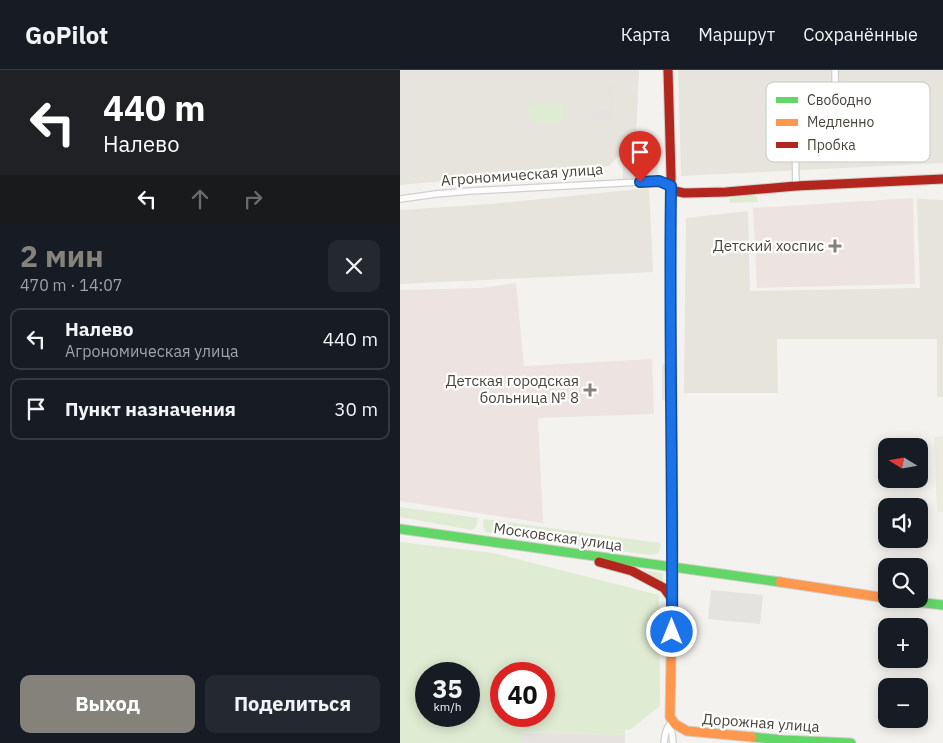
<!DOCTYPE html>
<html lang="ru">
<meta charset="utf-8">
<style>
:root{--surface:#171b24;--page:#242831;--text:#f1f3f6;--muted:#9ea1a6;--line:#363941;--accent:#84827a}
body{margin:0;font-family:"IBM Plex Sans",sans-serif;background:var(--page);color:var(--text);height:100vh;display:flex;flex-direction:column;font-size:19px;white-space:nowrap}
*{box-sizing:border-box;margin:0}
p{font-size:16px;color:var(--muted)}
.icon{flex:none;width:28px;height:28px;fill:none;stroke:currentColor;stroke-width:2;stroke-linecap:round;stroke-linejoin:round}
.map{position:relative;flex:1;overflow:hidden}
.sheet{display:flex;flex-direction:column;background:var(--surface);width:400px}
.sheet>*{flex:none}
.banner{background:#202124;color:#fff;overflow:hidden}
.needle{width:32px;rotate:281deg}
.fabs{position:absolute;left:478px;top:368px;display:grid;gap:10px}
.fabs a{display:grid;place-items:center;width:50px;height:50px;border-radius:10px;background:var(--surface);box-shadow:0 2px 12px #0003;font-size:25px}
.speed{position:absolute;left:15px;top:592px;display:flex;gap:10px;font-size:25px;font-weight:700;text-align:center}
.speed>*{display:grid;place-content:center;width:65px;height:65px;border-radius:50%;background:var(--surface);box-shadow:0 2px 12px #0003;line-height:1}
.speed small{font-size:12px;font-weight:400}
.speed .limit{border:8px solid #d22;background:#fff;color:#111}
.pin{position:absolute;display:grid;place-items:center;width:42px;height:42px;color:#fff;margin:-51px -21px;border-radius:50% 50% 50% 0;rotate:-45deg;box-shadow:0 0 5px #0007}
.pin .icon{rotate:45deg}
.me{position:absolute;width:55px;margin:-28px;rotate:0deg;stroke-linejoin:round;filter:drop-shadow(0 0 4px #0008)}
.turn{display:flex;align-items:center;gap:18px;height:105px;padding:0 20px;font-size:22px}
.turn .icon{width:65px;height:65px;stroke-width:2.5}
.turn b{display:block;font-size:35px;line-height:42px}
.lanes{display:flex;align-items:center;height:48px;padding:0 20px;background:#0003;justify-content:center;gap:25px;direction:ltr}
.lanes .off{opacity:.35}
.round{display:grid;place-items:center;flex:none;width:52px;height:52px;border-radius:10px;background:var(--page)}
.head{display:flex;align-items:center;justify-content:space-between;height:85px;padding:0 20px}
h1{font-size:30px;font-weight:700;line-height:38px;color:var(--accent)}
.primary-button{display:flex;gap:10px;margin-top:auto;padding:10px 20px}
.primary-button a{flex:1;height:58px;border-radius:10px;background:var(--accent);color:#fff;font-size:20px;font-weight:700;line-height:58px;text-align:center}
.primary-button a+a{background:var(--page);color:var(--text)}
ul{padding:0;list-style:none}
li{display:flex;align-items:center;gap:15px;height:62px;margin:0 10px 8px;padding:0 10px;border:2px solid var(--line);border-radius:10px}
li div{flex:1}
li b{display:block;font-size:19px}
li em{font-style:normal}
header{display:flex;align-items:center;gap:30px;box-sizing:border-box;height:70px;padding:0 25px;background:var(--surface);border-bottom:1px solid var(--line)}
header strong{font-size:24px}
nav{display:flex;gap:28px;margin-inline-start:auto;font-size:18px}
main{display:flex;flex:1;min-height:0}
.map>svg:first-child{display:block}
.residential{fill:#e6e4dd}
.industrial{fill:#e5e2df}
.education{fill:#edeadf}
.medical{fill:#ede4e1}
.green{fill:#dfebd2;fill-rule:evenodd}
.parking{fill:#e5e3e0}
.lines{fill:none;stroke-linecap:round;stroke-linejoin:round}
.street-casing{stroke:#d1d0cc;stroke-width:8}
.fast-casing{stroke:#d2cfc6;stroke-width:11}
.slow-casing{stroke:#d2cfc6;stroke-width:11}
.jam-casing{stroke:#d2cfc6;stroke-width:11}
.street{stroke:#fdfdfd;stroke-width:5.5}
.fast{stroke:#63d668;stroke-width:9}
.slow{stroke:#ff974d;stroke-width:9}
.jam{stroke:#b3261e;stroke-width:9}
.route-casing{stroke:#114b97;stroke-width:12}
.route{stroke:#1a73e8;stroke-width:9}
.poi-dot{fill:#84827a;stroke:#fff;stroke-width:2}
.labels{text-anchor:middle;stroke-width:4.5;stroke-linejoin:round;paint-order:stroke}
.street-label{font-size:15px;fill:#49453b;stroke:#fff}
.poi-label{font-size:15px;fill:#49453b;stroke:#fff;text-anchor:end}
.key{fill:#fff;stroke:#c8c7c4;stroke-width:1}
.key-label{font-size:14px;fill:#49453b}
</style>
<header>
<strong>GoPilot</strong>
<nav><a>Карта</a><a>Маршрут</a><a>Сохранённые</a></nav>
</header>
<main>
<section class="sheet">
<div class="banner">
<div class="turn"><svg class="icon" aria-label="left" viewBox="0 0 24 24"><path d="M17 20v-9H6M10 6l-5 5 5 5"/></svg><div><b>440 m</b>Налево</div></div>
<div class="lanes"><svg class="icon" aria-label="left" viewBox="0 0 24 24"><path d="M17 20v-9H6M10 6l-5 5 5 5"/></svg><svg class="icon off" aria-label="ahead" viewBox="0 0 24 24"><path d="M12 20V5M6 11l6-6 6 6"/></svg><svg class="icon off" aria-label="right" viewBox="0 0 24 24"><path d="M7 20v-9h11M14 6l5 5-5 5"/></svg></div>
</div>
<div class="head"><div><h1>2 мин</h1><p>470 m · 14:07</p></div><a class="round"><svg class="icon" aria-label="close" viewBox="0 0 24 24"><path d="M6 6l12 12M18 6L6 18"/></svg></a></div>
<ul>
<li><svg class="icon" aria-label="left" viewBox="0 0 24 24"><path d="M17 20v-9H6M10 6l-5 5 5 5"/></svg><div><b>Налево</b><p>Агрономическая улица</p></div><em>440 m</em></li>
<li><svg class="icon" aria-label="arrive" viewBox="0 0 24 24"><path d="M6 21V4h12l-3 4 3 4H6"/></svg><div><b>Пункт назначения</b></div><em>30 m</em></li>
</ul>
<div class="primary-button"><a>Выход</a><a>Поделиться</a></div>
</section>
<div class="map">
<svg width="543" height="673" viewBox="0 0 543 673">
<rect width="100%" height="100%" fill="#f3f2ef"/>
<g class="residential">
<path d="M 0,0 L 239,0 L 236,68 L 209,96 L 0,115 Z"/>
<path d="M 278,0 L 543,0 L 543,93 L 281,106 Z"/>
<path d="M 249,118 L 253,202 L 0,214 L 0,140 L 90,134 Z"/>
<path d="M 517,129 L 543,130 L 543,327 L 537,327 L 537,269 L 377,269 L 378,323 L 284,323 L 286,148 L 348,141 L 350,221 L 520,218 Z"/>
</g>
<path class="industrial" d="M 108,662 L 225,665 L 225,673 L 107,673 Z"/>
<path class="education" d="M 543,366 L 543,442 L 537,442 L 534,367 Z"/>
<g class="medical">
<path d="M 513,128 L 515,214 L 357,218 L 353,138 Z"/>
<path d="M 116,213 L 124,296 L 252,289 L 254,344 L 138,348 L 143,453 L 0,431 L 0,220 L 81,218 Z"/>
</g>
<g class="green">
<path d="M 134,33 L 160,34 L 164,38 L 163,50 L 158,54 L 134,53 L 131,51 L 129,46 L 129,37 Z"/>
<path d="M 354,125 L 357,127 L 358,132 L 330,133 L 329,129 L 333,126 Z"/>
<path d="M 0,437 L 78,448 L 76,457 L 72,460 L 0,447 Z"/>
<path d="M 84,449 L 260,473 C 261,478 260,480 257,484 L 249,485 L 105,465 L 86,462 L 83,457 Z"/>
<path d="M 0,472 L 93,483 L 259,525 L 260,636 L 231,659 L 225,660 L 225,665 L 122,662 L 121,673 L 0,673 ZM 26,604 L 69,604 L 69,646 L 26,646 ZM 101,604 L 144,604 L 144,646 L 101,646 Z"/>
<path d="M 243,500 L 263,503 L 263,514 Z"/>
</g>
<g class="parking">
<path d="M 213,13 L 214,49 L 193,50 L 193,42 L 210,40 L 209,14 Z"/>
<path d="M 236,82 L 257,82 L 258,110 L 223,111 L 223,92 L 236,92 Z"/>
<path d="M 266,293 L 266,331 L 262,330 L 262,295 Z"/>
<path d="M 311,520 L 363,525 L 360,554 L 308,549 Z"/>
</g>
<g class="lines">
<g class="street-casing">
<g id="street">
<path d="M 396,116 L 395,68 L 401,64 L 436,61 L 435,0"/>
<path d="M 0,129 L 36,124 L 70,121 L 259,111 L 271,116"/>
<path d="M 269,657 L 272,663 L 273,673"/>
<path d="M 264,673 C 265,665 266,657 272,652"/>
</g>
</g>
<g class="fast-casing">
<g id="fast">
<path d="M 0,459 L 380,512"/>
<path d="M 490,529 L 543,535"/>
<path d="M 352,667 L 383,670 L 451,673"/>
</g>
</g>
<g class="slow-casing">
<g id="slow">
<path d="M 272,326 L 273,477 L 270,647 L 275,654 L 287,661 L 352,667"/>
<path d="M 380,512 L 486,528"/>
</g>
</g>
<g class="jam-casing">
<g id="jam">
<path d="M 268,0 L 271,106 L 270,174 L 272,326"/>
<path d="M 271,116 L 275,121 L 284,123 L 326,122 L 396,116 L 543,109"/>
<path d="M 199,492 L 232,501 L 264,518 L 272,529"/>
</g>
</g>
<use href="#street" class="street"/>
<use href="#fast" class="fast"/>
<use href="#slow" class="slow"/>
<use href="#jam" class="jam"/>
</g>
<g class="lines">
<g class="route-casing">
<path id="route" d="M 240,112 L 259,111 L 271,116 C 269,265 273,413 272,562"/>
</g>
<use href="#route" class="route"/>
</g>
<g class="poi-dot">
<path d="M432.5 168.5h5v5h5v5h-5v5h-5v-5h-5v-5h5z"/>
<path d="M187.5 312.5h5v5h5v5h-5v5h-5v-5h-5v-5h5z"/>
</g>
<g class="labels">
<g class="street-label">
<text transform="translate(122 105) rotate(-4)" y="5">Агрономическая улица</text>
<text transform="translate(158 467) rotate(8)" y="5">Московская улица</text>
<text transform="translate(361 653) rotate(4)" y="5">Дорожная улица</text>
</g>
<g class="poi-label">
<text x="424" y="181">Детский хоспис</text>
<text x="179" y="316">Детская городская<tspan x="179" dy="17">больница № 8</tspan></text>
</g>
</g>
<rect x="366" y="12" width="164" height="80" rx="8" class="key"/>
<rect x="376" y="27" width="22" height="6" fill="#63d668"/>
<rect x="376" y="49" width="22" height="7" fill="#ff974d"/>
<rect x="376" y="72" width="22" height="6" fill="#b3261e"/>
<g class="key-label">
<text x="407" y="35">Свободно</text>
<text x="407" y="57">Медленно</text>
<text x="407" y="80">Пробка</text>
</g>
</svg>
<div class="fabs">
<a><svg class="needle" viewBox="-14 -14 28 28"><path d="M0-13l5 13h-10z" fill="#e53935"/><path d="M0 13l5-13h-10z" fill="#9ea1a6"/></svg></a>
<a><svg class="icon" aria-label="sound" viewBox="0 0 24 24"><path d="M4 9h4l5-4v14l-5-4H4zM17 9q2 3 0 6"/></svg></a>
<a><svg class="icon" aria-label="search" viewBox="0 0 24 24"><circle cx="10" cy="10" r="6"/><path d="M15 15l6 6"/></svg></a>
<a>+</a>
<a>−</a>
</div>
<div class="speed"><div>35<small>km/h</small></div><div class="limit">40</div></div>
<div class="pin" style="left:240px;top:112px;background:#d93025"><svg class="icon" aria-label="arrive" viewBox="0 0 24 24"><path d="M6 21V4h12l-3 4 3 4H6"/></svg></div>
<svg class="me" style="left:272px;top:562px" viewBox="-20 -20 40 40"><circle r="17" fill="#1a73e8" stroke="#fff" stroke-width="3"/><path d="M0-11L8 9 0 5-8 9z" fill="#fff"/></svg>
</div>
</main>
